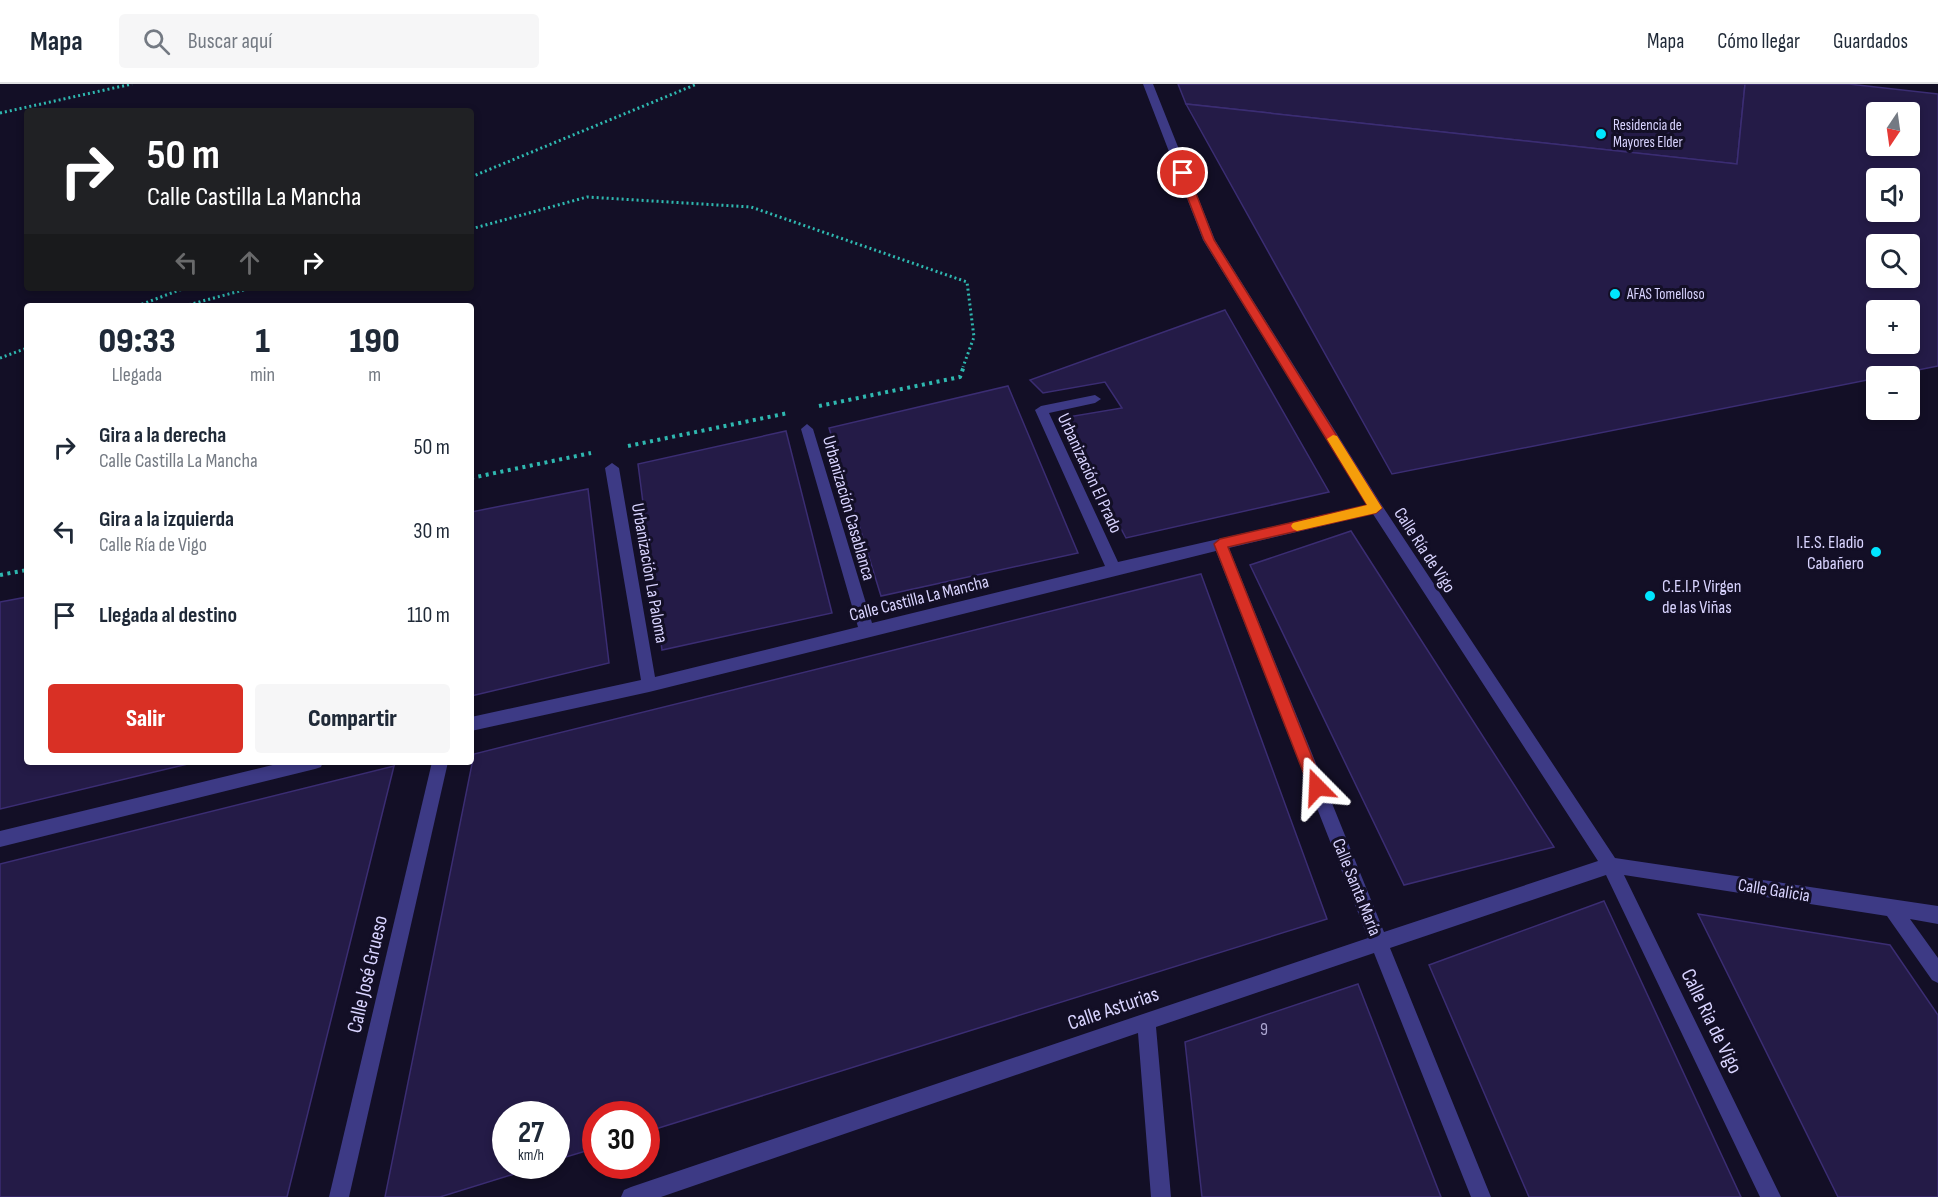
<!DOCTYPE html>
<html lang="es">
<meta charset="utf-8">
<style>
:root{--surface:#fff;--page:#f6f6f7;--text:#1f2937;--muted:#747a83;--line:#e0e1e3;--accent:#d93025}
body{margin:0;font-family:"Sofia Sans Condensed",sans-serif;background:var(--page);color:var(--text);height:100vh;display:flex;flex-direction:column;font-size:22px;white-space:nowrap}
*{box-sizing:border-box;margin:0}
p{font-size:20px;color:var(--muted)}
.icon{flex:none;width:33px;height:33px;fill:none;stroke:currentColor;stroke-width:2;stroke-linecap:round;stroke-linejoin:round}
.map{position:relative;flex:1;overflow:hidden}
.details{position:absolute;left:24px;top:219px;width:450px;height:462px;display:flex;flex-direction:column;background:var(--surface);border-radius:6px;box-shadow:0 3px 9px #0003}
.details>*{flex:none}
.hud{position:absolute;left:24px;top:24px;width:450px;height:183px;border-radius:6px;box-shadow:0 3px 9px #0003;background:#202124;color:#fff;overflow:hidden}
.needle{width:39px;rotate:193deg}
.tools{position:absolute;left:1866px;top:18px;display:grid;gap:12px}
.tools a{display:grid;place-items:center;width:54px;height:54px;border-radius:6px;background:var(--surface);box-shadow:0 3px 9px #0003;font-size:30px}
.speed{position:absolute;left:492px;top:1017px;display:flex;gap:12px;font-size:30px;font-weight:700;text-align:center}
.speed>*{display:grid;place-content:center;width:78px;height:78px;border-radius:50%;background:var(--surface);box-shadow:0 3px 9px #0003;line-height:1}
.speed small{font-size:15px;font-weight:400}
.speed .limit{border:9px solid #d22;background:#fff;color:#111}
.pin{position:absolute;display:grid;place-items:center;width:51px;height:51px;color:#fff;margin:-26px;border:3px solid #fff;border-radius:50%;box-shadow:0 2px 6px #0007}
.me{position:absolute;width:66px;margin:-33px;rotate:339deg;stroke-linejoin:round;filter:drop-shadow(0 0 4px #0008)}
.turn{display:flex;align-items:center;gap:21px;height:126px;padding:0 24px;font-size:27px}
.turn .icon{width:78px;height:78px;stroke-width:2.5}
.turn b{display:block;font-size:42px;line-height:51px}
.lanes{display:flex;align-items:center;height:57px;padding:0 24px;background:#0003;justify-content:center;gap:30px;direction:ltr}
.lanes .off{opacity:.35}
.eta{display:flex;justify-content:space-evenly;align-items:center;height:102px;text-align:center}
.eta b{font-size:36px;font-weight:800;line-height:42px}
.button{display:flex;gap:12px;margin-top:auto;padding:12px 24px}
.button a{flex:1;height:69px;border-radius:6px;background:var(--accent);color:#fff;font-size:24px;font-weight:800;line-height:69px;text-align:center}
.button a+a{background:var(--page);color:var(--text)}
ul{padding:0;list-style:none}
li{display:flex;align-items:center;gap:18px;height:84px;padding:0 24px}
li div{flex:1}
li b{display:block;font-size:22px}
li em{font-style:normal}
header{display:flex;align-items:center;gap:36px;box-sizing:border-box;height:84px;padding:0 30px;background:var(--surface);border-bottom:2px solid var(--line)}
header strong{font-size:28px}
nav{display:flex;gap:33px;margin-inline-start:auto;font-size:21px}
.search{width:420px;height:54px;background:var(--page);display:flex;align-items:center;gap:15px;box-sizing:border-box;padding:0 21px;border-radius:6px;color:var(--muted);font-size:22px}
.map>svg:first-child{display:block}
.building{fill:#241b47;stroke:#3b2d73;stroke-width:1.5;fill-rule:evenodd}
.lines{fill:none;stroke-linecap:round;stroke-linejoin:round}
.path-far1{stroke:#2fb8b0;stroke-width:3;stroke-dasharray:2 3;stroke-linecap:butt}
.path{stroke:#2fb8b0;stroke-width:4;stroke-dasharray:3 4.5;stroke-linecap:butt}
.minor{fill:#3d3a85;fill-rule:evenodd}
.route{fill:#d93025;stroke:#8d1f18;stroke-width:1.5}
.slow{fill:#f59e0b}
.poi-dot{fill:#00e5ff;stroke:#130f26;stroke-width:2}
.labels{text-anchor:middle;stroke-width:6;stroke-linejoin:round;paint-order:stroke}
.far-poi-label{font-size:15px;fill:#d9d4ff;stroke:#130f26;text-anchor:start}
.street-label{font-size:18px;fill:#d9d4ff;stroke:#130f26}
.poi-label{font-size:18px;fill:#d9d4ff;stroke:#130f26;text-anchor:end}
.near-number-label{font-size:18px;fill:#aca6d1}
.near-street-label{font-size:21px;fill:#d9d4ff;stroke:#130f26}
</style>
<header>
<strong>Mapa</strong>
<div class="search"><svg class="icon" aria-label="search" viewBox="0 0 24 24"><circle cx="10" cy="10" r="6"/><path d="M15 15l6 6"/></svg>Buscar aquí</div>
<nav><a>Mapa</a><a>Cómo llegar</a><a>Guardados</a></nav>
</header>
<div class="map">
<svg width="1938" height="1113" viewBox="0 0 1938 1113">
<rect width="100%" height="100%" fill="#130f26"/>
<g class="building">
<path d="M 1178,0 L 1745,0 L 1737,80 L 1186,20 Z"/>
<path d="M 1745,0 L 1849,0 L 1938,10 L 1938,282 L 1392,390 L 1186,20 L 1737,80 ZM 1876,28 L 1910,28 L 1910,62 L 1876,62 ZM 1876,94 L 1910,94 L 1910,128 L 1876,128 ZM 1876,160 L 1910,160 L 1910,194 L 1876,194 ZM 1876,226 L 1910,226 L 1910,260 L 1876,260 Z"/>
<path d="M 1225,226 L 1329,408 L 1126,454 L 1062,334 L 1122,324 L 1105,298 L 1043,309 L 1030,296 Z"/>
<path d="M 1008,302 L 1078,469 L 881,512 L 829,344 Z"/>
<path d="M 786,347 L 832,529 L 662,566 L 638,380 Z"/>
<path d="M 588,405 L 609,579 L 471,612 L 471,428 Z"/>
<path d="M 1351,447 L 1554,763 L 1404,801 L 1250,481 Z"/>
<path d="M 1201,490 L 1327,835 L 646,1048 L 646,1030 L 596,1030 L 596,1064 L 556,1076 L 556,1030 L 506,1030 L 506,1082 L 540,1082 L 440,1113 L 385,1113 L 474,670 Z"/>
<path d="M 27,513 L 27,678 L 196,678 L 0,725 L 0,518 Z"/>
<path d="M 394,682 L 287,1113 L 0,1113 L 0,780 Z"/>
<path d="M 1604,817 L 1741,1113 L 1529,1113 L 1429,881 Z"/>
<path d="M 1698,830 L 1890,861 L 1938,931 L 1938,1113 L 1838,1113 Z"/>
<path d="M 1358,900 L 1441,1113 L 1202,1113 L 1185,958 Z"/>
</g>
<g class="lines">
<g class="path-far1">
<path d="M 0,29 L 132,0"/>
<path d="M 471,93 L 697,0"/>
<path d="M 471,145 L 587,113 L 751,123 L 967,198 L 974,253 L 963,283"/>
<path d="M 137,222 L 185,204"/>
<path d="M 184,222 L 251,204"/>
<path d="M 0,274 L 27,264"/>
</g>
<g class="path">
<path d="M 819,322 L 960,293 L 964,282"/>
<path d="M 628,362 L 788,329"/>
<path d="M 471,394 L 591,369"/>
<path d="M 0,491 L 27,486"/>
</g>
<g class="minor">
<path d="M 1143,0 L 1153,0 L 1215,156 L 1381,420 L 1615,774 L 1938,822 L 1938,840 L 1910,835 L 1938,874 L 1938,899 L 1932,896 L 1887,832 L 1624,791 L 1781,1113 L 1760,1113 L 1606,791 L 1390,864 L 1491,1113 L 1471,1113 L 1374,869 L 1156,943 L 1171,1113 L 1151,1113 L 1138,949 L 661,1113 L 621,1113 L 624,1106 L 631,1103 L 1368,854 L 1216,467 L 649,608 L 471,647 L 471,633 L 641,596 L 605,384 L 612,379 L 619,384 L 655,593 L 858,543 L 801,345 L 807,340 L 813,345 L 872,539 L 1105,482 L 1035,326 L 1041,322 L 1095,311 L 1101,315 L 1095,319 L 1049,329 L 1118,478 L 1367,421 L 1203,156 ZM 1373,430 L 1598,777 L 1384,848 L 1229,464 Z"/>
<path d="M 285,678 L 323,678 L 321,683 L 315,685 L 0,763 L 0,747 Z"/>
<path d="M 432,678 L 448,678 L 349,1113 L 329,1113 Z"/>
</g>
</g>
<path class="route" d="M 1183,86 L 1188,89 L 1214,156 L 1382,424 L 1376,429 L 1228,463 L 1324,703 L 1322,707 L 1317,709 L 1311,707 L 1309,703 L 1214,460 L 1220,455 L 1367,421 L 1204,156 L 1178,89 Z"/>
<path class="slow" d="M 1333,351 L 1337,352 L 1382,424 L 1376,429 L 1297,447 L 1293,445 L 1291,442 L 1293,439 L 1367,421 L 1327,355 Z"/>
<g class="poi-dot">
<circle cx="1601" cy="50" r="6"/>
<circle cx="1615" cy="210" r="6"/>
<circle cx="1876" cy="468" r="6"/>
<circle cx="1650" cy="512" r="6"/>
</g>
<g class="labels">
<g class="far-poi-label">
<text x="1613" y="46">Residencia de<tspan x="1613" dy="17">Mayores Elder</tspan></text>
<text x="1627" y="215">AFAS Tomelloso</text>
</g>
<g class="street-label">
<text transform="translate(1090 389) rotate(65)" y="6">Urbanización El Prado</text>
<text transform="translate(849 424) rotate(74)" y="6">Urbanización Casablanca</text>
<text transform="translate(1425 466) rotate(57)" y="6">Calle Ría de Vigo</text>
<text transform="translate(650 489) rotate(80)" y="6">Urbanización La Paloma</text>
<text transform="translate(919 514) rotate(-14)" y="6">Calle Castilla La Mancha</text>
<text transform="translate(1357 803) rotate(68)" y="6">Calle Santa María</text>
<text transform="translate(1774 806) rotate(9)" y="6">Calle Galicia</text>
</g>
<g class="poi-label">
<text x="1864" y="464">I.E.S. Eladio<tspan x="1864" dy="21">Cabañero</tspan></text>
<text x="1662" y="508" text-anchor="start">C.E.I.P. Virgen<tspan x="1662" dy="21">de las Viñas</tspan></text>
</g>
<g class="near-number-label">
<text x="1264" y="951">9</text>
</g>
<g class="near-street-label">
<text transform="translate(367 890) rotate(-77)" y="7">Calle José Grueso</text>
<text transform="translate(1113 924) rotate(-19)" y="7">Calle Asturias</text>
<text transform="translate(1712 937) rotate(64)" y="7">Calle Ria de Vigo</text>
</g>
</g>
</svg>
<div class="tools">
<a><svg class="needle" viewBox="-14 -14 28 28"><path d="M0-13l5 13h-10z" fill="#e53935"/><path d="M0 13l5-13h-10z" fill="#747a83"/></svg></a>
<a><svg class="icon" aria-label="sound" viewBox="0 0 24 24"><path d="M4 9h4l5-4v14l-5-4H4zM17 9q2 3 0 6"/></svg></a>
<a><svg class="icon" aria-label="search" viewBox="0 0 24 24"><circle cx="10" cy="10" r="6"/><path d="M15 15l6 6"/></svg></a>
<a>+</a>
<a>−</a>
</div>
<div class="speed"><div>27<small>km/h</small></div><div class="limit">30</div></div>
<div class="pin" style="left:1183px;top:89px;background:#d93025"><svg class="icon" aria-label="arrive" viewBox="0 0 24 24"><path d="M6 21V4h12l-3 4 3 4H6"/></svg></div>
<svg class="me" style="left:1317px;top:703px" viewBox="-20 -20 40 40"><path d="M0-17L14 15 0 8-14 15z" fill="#d93025" stroke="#fff" stroke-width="4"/></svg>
<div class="hud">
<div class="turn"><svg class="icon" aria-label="right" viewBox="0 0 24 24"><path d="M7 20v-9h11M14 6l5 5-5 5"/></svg><div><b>50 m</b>Calle Castilla La Mancha</div></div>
<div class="lanes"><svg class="icon off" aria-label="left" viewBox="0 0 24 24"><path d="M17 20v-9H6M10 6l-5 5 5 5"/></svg><svg class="icon off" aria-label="ahead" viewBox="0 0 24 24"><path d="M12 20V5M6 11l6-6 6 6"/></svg><svg class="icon" aria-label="right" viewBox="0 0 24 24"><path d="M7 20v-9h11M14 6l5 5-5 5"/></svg></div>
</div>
<section class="details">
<div class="eta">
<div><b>09:33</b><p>Llegada</p></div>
<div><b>1</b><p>min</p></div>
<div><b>190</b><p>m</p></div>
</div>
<ul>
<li><svg class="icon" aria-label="right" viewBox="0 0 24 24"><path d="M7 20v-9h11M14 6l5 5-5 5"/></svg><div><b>Gira a la derecha</b><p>Calle Castilla La Mancha</p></div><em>50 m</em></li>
<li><svg class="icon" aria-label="left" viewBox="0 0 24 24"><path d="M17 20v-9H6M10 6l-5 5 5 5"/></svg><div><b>Gira a la izquierda</b><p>Calle Ría de Vigo</p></div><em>30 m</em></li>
<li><svg class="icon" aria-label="arrive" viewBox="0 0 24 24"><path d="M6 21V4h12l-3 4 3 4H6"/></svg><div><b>Llegada al destino</b></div><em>110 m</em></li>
</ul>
<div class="button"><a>Salir</a><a>Compartir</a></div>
</section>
</div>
